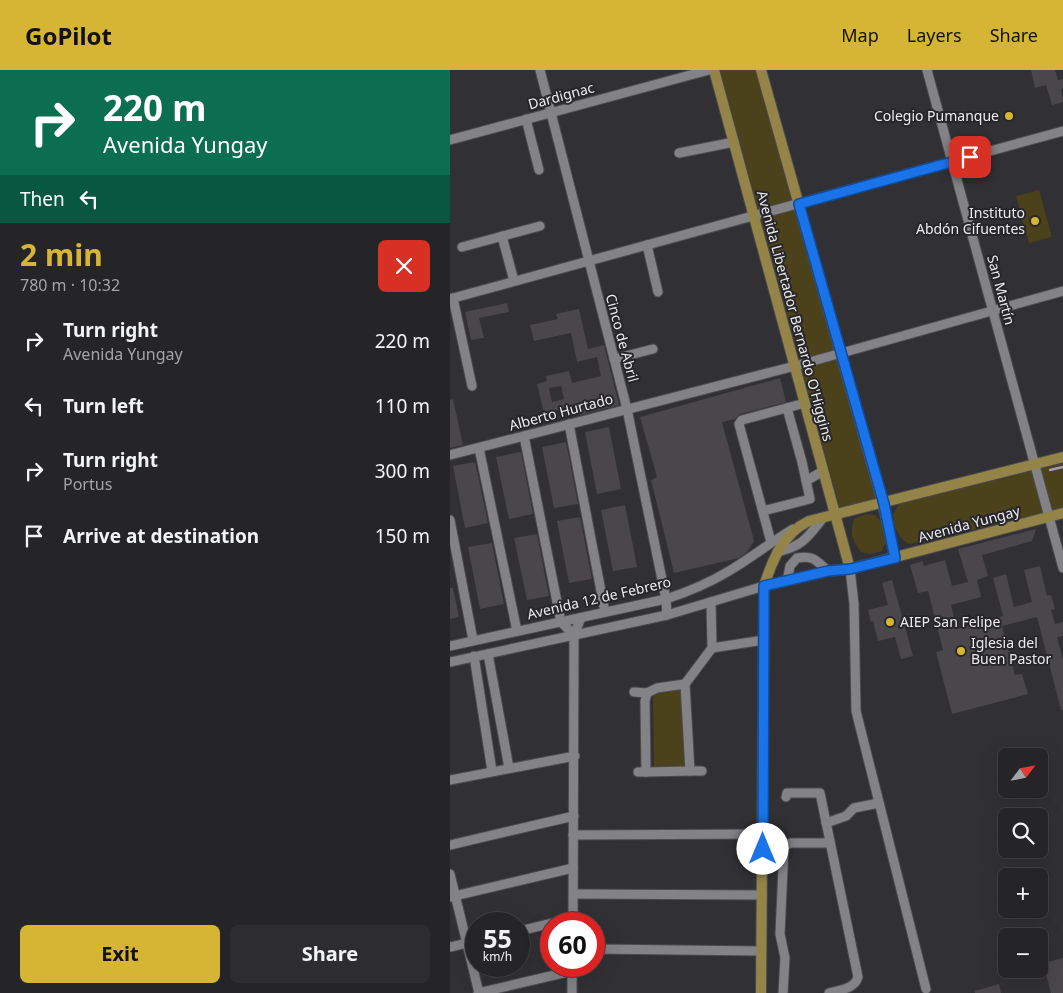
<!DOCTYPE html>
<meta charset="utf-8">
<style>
:root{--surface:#252427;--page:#2d2c2f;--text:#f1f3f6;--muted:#a3a4a7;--line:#424144;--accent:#d6b534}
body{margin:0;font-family:"Noto Sans",sans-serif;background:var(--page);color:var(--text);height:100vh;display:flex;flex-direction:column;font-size:19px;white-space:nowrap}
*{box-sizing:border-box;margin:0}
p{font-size:16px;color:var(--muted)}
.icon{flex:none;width:28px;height:28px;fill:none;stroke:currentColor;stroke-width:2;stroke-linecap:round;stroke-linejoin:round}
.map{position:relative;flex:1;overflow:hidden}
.drawer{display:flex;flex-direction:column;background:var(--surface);width:450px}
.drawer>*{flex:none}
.guide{background:#0b6e4f;color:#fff;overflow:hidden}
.needle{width:32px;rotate:58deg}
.controls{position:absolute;left:548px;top:678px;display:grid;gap:10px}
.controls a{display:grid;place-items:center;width:50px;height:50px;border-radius:8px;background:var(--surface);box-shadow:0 5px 20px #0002,0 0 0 1px var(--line);font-size:25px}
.speed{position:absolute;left:15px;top:842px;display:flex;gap:10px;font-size:25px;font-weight:700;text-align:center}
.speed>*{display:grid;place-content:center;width:65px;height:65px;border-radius:50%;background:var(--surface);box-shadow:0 5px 20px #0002,0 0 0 1px var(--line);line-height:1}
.speed small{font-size:12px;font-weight:400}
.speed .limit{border:8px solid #d22;background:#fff;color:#111}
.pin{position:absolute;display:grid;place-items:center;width:42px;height:42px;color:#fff;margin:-21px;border-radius:10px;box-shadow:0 2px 8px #0006}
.me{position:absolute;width:55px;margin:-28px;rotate:0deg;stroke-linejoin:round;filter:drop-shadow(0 0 4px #0008)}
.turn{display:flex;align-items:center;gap:18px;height:105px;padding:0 20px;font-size:22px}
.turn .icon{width:65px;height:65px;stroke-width:2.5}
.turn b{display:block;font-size:35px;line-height:42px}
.then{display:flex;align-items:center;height:48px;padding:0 20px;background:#0003;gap:10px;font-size:19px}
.round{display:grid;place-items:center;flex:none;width:52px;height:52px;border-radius:8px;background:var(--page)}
.summary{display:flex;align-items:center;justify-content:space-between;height:85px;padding:0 20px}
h1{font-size:30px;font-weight:700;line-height:38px;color:var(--accent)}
.action{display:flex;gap:10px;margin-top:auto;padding:10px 20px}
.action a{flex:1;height:58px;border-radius:8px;background:var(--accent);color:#111;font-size:20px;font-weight:700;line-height:58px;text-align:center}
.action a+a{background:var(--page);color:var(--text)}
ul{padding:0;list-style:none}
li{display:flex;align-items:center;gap:15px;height:65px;padding:0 20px}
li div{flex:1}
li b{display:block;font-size:19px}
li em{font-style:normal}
header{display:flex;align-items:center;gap:30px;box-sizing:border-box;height:70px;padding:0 25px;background:var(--accent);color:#111}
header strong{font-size:24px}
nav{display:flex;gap:28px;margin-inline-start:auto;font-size:18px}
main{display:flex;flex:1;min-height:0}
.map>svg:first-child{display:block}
.green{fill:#4b411b}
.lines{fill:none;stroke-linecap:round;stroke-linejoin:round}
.stream{stroke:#a49abb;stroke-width:2.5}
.building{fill:#49474c;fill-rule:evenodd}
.minor-casing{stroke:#4c4b4e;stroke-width:11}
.major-casing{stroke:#4c4b4e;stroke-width:12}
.minor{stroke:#838287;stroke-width:9}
.major{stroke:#948447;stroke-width:10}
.route-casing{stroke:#114b97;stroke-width:12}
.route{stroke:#1a73e8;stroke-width:9}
.poi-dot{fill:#d6b534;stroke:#27262a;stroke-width:2}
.labels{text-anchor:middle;stroke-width:4;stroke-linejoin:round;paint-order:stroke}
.street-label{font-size:14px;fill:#ecebee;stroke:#27262a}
.poi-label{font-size:14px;fill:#ecebee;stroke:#27262a;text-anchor:end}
</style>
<header>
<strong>GoPilot</strong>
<nav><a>Map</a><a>Layers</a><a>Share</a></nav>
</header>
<main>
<section class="drawer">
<div class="guide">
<div class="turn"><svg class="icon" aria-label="right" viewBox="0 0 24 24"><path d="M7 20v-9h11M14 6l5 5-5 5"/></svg><div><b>220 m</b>Avenida Yungay</div></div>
<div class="then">Then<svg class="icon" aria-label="left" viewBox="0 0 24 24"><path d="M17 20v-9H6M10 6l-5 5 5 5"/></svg></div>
</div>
<div class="summary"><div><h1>2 min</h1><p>780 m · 10:32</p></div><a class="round" style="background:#d93025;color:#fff"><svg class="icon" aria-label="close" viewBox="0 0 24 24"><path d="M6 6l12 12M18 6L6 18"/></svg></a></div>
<ul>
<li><svg class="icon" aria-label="right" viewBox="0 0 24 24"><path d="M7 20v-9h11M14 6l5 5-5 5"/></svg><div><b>Turn right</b><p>Avenida Yungay</p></div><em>220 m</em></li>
<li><svg class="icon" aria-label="left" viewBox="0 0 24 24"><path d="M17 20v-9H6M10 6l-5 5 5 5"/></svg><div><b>Turn left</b></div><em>110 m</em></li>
<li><svg class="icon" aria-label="right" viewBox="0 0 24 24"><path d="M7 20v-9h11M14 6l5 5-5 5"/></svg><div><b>Turn right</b><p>Portus</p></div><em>300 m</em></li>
<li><svg class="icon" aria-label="arrive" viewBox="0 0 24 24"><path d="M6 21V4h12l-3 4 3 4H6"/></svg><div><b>Arrive at destination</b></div><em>150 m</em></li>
</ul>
<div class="action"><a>Exit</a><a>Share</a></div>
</section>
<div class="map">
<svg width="613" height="923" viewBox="0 0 613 923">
<rect width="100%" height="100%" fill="#313034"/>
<g class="green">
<path d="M 270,0 L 309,0 L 427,433 L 392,441 L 389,435 Z"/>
<path d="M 589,120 L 602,167 L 579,173 L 566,126 Z"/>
<path d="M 613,393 L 613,438 L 485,469 L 459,474 C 447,467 444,457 443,444 L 449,434 Z"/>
<path d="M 415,444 L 425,445 C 438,459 440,464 432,481 L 420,484 L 411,482 C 402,470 399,463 404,449 Z"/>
<path d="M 231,619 L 236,699 L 204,698 L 203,624 Z"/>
</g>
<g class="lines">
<path class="stream" d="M 600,400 L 613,397"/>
</g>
<g class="building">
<path d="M 581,0 L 605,0 L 608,10 L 613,9 L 613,18 L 611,19 L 613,32 L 602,35 L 596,15 L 585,18 Z"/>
<path d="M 57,233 L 59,242 L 29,248 L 34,268 L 21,270 L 15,242 Z"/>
<path d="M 129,239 L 138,279 L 154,275 L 169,335 L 130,345 L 127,335 L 94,343 L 87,314 L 97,311 L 96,306 L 119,301 L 122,313 L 151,306 L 147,287 L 127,292 L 121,263 L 84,271 L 80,255 L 108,249 L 106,244 ZM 111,316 L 114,329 L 102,332 L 99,318 Z"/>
<path d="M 330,308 L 336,332 L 290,344 L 285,349 L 272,352 L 304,471 L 297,482 L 289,488 L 224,503 L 201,410 L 207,407 L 190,347 Z"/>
<path d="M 3,329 L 13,375 L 0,378 L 0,330 Z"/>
<path d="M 159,357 L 171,419 L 147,424 L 135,362 Z"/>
<path d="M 116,372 L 128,434 L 104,438 L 92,377 Z"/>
<path d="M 71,382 L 83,444 L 59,449 L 46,387 Z"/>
<path d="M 25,392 L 38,453 L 15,458 L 3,396 Z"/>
<path d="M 175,435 L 187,497 L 163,501 L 151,440 Z"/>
<path d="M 130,447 L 142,509 L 119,513 L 107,451 Z"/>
<path d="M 586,459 L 582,471 L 532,485 L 538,506 L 527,510 L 531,527 L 501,535 L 507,559 L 553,546 L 543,508 L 556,504 L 564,537 L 582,532 L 574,500 L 590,496 L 597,526 L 601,525 L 605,539 L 601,540 L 605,554 L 613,552 L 613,566 L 607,567 L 613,590 L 613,640 L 611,640 L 587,547 L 552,556 L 565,605 L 572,604 L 578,624 L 502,644 L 486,582 L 493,580 L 478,521 L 468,523 L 460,495 L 473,491 L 474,496 L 495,490 L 502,516 L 518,512 L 508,479 Z"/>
<path d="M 87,464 L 99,526 L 77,530 L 64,468 Z"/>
<path d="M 42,473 L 54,534 L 30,539 L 18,477 Z"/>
<path d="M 442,510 L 463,586 L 451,589 L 445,567 L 428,571 L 423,551 L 421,552 L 418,540 L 438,535 L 432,513 Z"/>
<path d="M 0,518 L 3,518 L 9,547 L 0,549 Z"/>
<path d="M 613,888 L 613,923 L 601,923 L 593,893 Z"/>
<path d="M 549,914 L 551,923 L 525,923 L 525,921 Z"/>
</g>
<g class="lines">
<g class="minor-casing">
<g id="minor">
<path d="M 90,0 L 177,339 L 216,529 L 217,545"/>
<path d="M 477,0 L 613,498"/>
<path d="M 76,49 L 89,100"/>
<path d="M 0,70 L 259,0"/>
<path d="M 229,83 L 284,72"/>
<path d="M 52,166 L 64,211"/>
<path d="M 197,175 L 208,222"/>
<path d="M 12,177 L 90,156"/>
<path d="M 3,228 L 22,316"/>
<path d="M 0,229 L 613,61"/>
<path d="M 164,289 L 203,279"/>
<path d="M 119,354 L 155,542"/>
<path d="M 74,366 L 111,552 L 124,565"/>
<path d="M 29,378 L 67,561"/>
<path d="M 0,385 L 345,296 L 613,221"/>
<path d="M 356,411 L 373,401"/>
<path d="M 313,441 L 360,429 L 352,392 L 337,338"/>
<path d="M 0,450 L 23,570"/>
<path d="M 321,472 L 289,354 L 292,350 L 355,333"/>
<path d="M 327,482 C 353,476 357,468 373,448"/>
<path d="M 400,499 L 404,534 L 406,641 L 476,919"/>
<path d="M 337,511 L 340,496 L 347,488 C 363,485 366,490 378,501"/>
<path d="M 0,576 L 216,529 C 238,522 259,513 279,501 C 301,488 321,472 343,459"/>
<path d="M 262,578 L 314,570"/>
<path d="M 38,584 L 59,698"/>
<path d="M 24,586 L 42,701"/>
<path d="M 0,592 L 217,545 L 314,516"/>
<path d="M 184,622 L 197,623 L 195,631 L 196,702 L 188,702"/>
<path d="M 197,623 L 207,618 L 235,614"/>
<path d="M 252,701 L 240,701 L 235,614 L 262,578 L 261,532"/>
<path d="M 196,702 L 240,701"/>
<path d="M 0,710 L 125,686"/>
<path d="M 336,727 L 337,723 L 370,723 L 408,907 C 405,919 389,920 379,923"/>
<path d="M 376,753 L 396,746 L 404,738 L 429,733"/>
<path d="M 123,765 L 313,764"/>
<path d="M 0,775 L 124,746"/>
<path d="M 0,804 L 29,923"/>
<path d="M 124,824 L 312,825"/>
<path d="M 0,827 L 123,798"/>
<path d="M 123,854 L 124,565 L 131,548"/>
<path d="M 69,861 L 123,848"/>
<path d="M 0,877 L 26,871"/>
<path d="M 144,879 L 311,881"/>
<path d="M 28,923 L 122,901"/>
<path d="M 122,923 L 122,896"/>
<path d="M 333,923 L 335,888 L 330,864 L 334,776 L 341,773 L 380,773"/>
</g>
</g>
<g class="major-casing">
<g id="major">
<path d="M 264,0 L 400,499"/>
<path d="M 311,0 L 433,434 L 445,488"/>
<path d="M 314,516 L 378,501 L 400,499 L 613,443"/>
<path d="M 311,923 L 314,516 C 322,491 333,463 359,451 L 613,387"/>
</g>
</g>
<use href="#minor" class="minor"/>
<use href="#major" class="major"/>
</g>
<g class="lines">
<g class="route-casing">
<path id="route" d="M 313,779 L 314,516 L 378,501 L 400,499 L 445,488 L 434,434 L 349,134 L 520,87"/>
</g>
<use href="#route" class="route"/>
</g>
<g class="poi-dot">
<circle cx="559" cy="46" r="5"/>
<circle cx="585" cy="151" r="5"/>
<circle cx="440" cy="552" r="5"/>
<circle cx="511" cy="581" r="5"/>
</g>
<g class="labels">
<g class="street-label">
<text transform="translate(111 26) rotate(-15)" y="5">Dardignac</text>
<text transform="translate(551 220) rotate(75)" y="5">San Martín</text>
<text transform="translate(345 246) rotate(75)" y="5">Avenida Libertador Bernardo O'Higgins</text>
<text transform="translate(172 268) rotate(75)" y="5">Cinco de Abril</text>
<text transform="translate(111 342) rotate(-15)" y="5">Alberto Hurtado</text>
<text transform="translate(519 454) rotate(-15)" y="5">Avenida Yungay</text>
<text transform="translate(149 528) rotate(-13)" y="5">Avenida 12 de Febrero</text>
</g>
<g class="poi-label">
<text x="549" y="51">Colegio Pumanque</text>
<text x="575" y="148">Instituto<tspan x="575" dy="16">Abdón Cifuentes</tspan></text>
<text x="450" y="557" text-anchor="start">AIEP San Felipe</text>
<text x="521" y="578" text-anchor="start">Iglesia del<tspan x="521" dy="16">Buen Pastor</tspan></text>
</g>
</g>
</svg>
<div class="controls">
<a><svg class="needle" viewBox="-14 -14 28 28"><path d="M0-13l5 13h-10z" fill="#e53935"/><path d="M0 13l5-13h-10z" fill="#a3a4a7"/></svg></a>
<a><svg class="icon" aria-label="search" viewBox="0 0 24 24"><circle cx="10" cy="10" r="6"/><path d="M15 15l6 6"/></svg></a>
<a>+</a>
<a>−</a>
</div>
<div class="speed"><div>55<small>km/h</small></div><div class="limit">60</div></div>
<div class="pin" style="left:520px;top:87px;background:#d93025"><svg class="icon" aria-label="arrive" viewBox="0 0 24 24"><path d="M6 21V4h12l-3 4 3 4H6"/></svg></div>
<svg class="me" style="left:313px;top:779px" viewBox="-20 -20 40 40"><circle r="19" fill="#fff"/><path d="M0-13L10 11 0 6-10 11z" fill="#1a73e8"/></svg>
</div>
</main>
